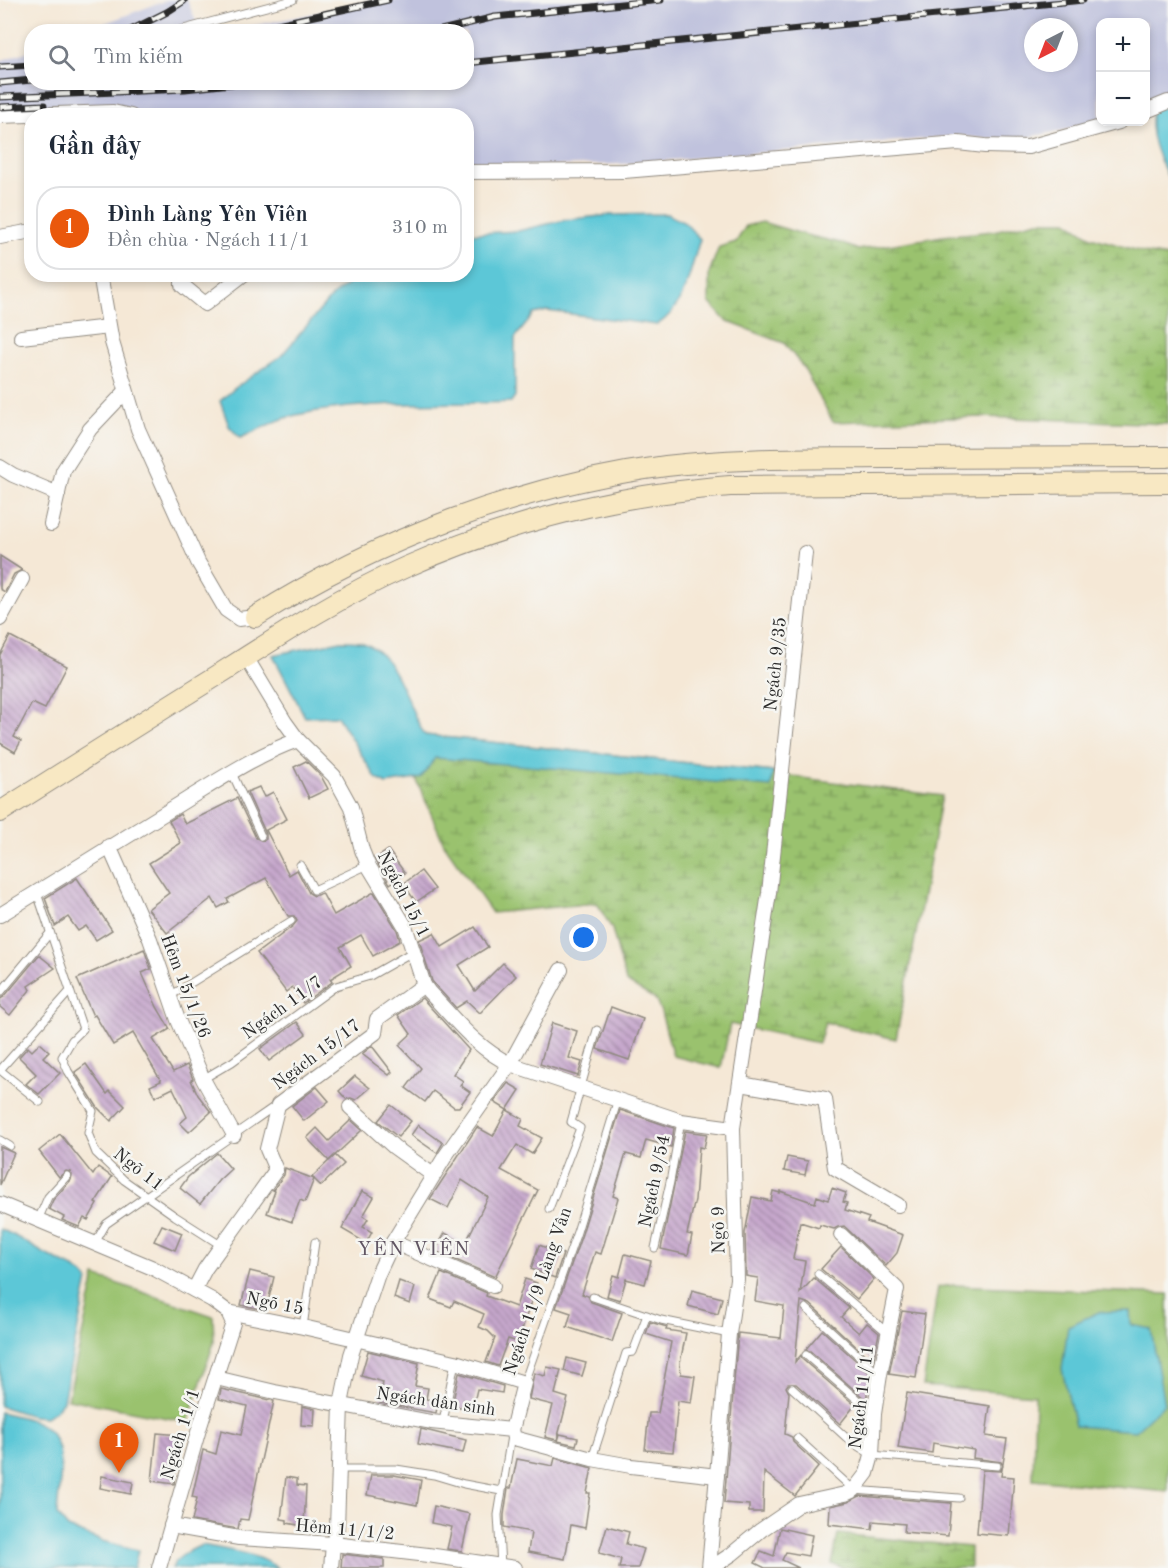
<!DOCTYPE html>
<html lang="vi">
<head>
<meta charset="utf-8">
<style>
	:root { --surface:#fff; --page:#f2f2f3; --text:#1f2937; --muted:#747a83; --line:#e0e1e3; --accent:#ea580c }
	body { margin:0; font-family:"Old Standard TT",serif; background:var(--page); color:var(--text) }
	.controls { position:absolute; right:18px; top:18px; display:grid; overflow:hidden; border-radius:12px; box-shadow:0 3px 9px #0003 }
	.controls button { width:54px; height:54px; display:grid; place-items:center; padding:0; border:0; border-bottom:2px solid var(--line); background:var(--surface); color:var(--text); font:30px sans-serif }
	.compass { position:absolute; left:1024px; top:18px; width:54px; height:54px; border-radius:50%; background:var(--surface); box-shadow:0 3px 9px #0003; rotate:222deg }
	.you { position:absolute; left:584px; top:938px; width:21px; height:21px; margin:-15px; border:4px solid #fff; border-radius:50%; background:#1a73e8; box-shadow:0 0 0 9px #1a73e833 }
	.badge { display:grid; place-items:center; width:39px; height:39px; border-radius:50%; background:var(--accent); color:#fff; font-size:20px; font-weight:700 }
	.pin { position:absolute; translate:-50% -50px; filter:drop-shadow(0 2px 3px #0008) }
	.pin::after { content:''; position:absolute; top:32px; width:21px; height:18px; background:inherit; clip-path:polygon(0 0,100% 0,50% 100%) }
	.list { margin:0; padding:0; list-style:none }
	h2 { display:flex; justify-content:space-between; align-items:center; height:78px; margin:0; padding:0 24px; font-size:26px }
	h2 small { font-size:20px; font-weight:400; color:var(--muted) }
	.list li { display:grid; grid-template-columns:39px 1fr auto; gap:18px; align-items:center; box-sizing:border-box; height:84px; margin:0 12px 12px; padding:0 12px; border:2px solid var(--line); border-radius:24px }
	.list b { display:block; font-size:22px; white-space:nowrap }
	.list p { margin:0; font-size:20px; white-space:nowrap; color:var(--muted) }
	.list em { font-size:20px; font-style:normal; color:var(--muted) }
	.icon { flex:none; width:33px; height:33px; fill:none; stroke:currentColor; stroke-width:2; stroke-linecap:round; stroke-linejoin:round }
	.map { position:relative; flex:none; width:1168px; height:1568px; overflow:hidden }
	.search { position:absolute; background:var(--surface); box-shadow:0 3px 9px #0003; left:24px; top:24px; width:450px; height:66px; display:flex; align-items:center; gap:15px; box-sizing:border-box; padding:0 21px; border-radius:24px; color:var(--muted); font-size:22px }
	.panel { position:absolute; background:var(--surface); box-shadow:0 3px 9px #0003; left:24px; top:108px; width:450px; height:174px; border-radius:24px }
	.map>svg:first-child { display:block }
</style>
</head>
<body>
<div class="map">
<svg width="1168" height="1568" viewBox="0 0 1168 1568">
	<defs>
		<pattern id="wetland-marsh" width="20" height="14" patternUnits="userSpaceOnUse" patternTransform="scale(1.5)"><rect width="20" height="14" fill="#9ac26e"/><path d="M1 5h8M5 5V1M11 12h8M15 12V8" fill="none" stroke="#7e9e5b"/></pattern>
		<pattern id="building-back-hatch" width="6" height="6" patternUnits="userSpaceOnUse" patternTransform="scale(1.5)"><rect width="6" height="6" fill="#c6a7cc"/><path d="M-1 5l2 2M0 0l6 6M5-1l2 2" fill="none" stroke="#a188a6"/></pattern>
	</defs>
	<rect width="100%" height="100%" fill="#f6f6f2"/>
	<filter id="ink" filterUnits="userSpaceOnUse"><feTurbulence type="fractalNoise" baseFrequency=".0167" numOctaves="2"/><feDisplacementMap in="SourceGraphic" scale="12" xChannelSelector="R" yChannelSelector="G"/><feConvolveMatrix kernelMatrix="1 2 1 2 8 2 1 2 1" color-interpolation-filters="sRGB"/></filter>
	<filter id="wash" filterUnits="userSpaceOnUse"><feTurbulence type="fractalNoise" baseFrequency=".008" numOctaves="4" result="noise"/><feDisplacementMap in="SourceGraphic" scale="24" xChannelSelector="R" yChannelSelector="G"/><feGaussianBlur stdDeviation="1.35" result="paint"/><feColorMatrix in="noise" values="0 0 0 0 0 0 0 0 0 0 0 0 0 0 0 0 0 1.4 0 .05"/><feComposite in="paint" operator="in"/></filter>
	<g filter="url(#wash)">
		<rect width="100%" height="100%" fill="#f5e8d6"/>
		<!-- railway -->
		<g fill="#c0c2dd" fill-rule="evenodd">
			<path d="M167,0H187L200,31L81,32Z"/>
			<path d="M377,0H1168V91L1146,101V22H1100V121L1090,125L1008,141L959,136L624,164L467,168L466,116H134L0,112V61L31,50L32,82H466V32L228,31ZM1033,27H1069V63H1033Z"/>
		</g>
		<!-- wetland -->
		<g fill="url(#wetland-marsh)" stroke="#62764c" stroke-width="1.5">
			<path d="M1038,221H1067L1091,237L1149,254L1168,257V424L983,417L833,422L803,367L784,343L726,321L709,302V273L719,247L736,242L746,226L762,222L806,235L841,243L858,250L943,236L993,231Z"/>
			<path d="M396,732L773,772L802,778L942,796L896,1039L825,1022L819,1043L730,1024L721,1068L673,1056L661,1012L655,999L626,982L612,929L597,903L492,913L444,844Z"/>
			<path d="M838,1534L970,1547V1568H844L832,1564Z"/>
		</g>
		<!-- garden -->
		<g fill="#9ac26e" stroke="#62764c" stroke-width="1.5">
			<path d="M95,1276L213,1316L214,1342L188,1422L68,1399Z"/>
			<path d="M954,1285L1168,1294V1492L1033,1479L1035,1395L923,1386L938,1287Z"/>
		</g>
		<!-- water -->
		<g fill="#5cc7d7" stroke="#447981" stroke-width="1.5">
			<path d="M1168,92V177C1159,159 1147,133 1152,112C1154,106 1159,100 1162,95Z"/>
			<path d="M667,214L685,223L700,239C690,270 686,307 657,325L547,311L534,314L515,338V396L511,402C439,405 367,400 296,415C276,419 259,430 240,438L229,426L220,401L235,388L281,356L332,296L360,275L466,274L467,234L518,231L565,220L609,215Z"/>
			<path d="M341,641C347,641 353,641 359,642C396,649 407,708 425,735L773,772L771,787L435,758L421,778L386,784L376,778L337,716L305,717L273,655Z"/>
			<path d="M0,1229C18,1236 34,1248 51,1257C65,1265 78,1267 88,1280L63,1401L56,1410L46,1417L32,1416L0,1406Z"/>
			<path d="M1130,1311L1131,1325L1151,1329L1164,1404L1135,1431L1075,1426L1062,1369L1068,1326L1099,1312Z"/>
			<path d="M0,1412C12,1415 25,1417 36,1422C73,1439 58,1485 57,1515L68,1528L102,1541L138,1550L134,1568H0Z"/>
			<path d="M202,1545C227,1550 256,1553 278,1568H172C177,1556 191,1550 202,1545Z"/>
		</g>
		<g id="blocks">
			<!-- building -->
			<g fill="url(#building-back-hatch)">
				<path d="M0,556L22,570L14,574L5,592L0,589Z"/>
				<path d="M10,636L67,666L45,709L32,703L14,737L21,741L15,752L0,743V655Z"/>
				<path d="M306,761L321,776L328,789L309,798L294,767Z"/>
				<path d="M259,787L264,797L273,792L287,819L266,830L289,875L297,870L309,893L314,896L322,893L334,915L374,892L397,930L400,941L373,956L361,935L340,947L351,966L330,979L332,982L303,1003L292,987L286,992L257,953L293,926L297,921L294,916H288L266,878L227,899L229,902L218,908L212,898L167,933L148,909L169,893L149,863L181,843L169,821L180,814L185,824L237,798L256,838L263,841L266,839V834L247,792Z"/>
				<path d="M388,850L405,873L390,884L375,859Z"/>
				<path d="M421,871L435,889L416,902L403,884Z"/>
				<path d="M77,878L112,930L96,940L86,926L78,931L68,917L55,926L45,898Z"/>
				<path d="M475,927L488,947L459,965L475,991L503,963L516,976L480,1013L467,1001L456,1008L436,986L432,981L419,940L434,933L442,947Z"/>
				<path d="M144,949L151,969L142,973L157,1007L170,1029L153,1039L173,1072L187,1065L193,1079L191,1080L198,1095L211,1112L189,1132L180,1123L187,1117L173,1088L155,1097L150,1086L161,1081L133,1033L113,1045L95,1015L93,1016L77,979Z"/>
				<path d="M39,955L55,968L28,986L30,990L10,1015L0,1007V999L4,997Z"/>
				<path d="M422,998L469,1050L453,1074L463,1081L460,1085L470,1092L459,1107H454L433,1091L425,1102L406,1088L421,1068L399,1045L411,1034L398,1015Z"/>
				<path d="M611,1007L643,1019L629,1060L597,1049Z"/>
				<path d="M297,1022L306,1034L269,1061L260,1049Z"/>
				<path d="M552,1023L577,1031L569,1058L582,1062L578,1076L540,1064Z"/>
				<path d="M40,1043L49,1051L43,1057L60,1073L39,1094L26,1084L36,1074L19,1057L28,1047L32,1051Z"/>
				<path d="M372,1046L392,1072L389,1075L362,1054Z"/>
				<path d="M86,1064L107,1094L110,1091L125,1106L111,1121L98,1108L75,1072Z"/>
				<path d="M355,1076L370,1088L356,1100L351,1098L346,1099L339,1091Z"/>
				<path d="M508,1083L520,1090L507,1110L494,1102Z"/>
				<path d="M317,1087L329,1101L304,1121L292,1106Z"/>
				<path d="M391,1105L411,1121L398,1137L378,1121Z"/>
				<path d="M507,1110L523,1119L520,1126L542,1138L532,1154L517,1145L501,1170L538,1190L495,1277L435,1251L445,1233L465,1244L488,1197L462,1180L448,1208L430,1199L477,1127L493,1136Z"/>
				<path d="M620,1110L674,1128L671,1147L646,1140L641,1158L626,1154L613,1196L618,1198L601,1254L595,1252L582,1294L588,1296L591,1302L622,1313L612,1342L567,1327L571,1313L556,1308L582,1234Z"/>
				<path d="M351,1120L362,1130L329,1161L307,1138L317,1128L329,1141Z"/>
				<path d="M418,1125L443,1143L437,1153L411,1135Z"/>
				<path d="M685,1131L707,1134L704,1148L699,1147L695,1200L687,1234L692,1235L688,1255L661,1249Z"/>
				<path d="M60,1134L93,1175L98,1167L112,1177L95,1203L97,1204L88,1220L84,1218L79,1227L62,1220L64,1217L49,1209L53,1200L71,1180L72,1175L70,1172L66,1171L59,1177L39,1151Z"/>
				<path d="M0,1147L14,1153L0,1185Z"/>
				<path d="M217,1153L231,1169L219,1180L200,1204L180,1188L188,1177Z"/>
				<path d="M335,1155L344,1164L321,1186L312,1177Z"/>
				<path d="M787,1157L808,1161L805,1175L784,1171Z"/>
				<path d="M285,1168L314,1179L305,1202L300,1200L292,1222L267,1213L275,1191L273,1190L284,1175Z"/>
				<path d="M832,1188L846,1193L843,1202L847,1203L845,1210L869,1218L867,1222L903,1235L897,1253L886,1266L844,1226L838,1227L834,1229L820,1225L819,1228L800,1222L793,1259L805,1261L800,1293L814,1278L849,1308L841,1317L859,1333L867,1323L879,1333L873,1362L810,1304L801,1301L795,1362L801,1355L802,1359L855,1405L840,1424L796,1384H788L786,1387L789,1393L785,1434L792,1437L793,1442L819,1466L795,1496L764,1472L763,1512H749V1505L724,1503L738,1333L781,1338L784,1306L755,1301L758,1278L746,1276L745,1233L752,1197L771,1201L773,1191L780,1193V1191L815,1203L817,1196L828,1200Z"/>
				<path d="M362,1191L374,1197L363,1216L368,1219L363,1227L372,1232L366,1243L342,1229Z"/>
				<path d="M162,1225L182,1233L175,1250L154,1241Z"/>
				<path d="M539,1245L563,1254L555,1278L531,1269Z"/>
				<path d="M841,1247L874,1279L857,1299L821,1269Z"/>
				<path d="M625,1254L651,1261L645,1284L626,1279L620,1300L607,1296L613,1275L619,1277Z"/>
				<path d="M250,1271L274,1277L266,1310L241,1305Z"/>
				<path d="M441,1273L487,1293L486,1296L516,1307L525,1279L537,1283L518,1342L508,1339L498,1366L486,1362L495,1338L488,1331L479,1327L484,1314L454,1301L451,1307L430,1299Z"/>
				<path d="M399,1281L415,1287L410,1304L394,1298Z"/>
				<path d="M692,1290L722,1298L718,1314L688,1306Z"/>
				<path d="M902,1311L925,1314L916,1378L889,1374Z"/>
				<path d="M650,1322L667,1327L666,1330L686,1333L680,1363L681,1374L695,1376L691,1403L678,1401L673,1452L645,1450L649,1413H658L671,1342L646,1334Z"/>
				<path d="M822,1330L871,1374L866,1400L810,1351L805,1350Z"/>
				<path d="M368,1351L419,1363L415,1386L428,1388L426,1399L438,1401L436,1413L380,1403L383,1382L361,1376Z"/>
				<path d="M567,1358L586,1363L582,1376L564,1371Z"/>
				<path d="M547,1367L561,1370L555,1394L568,1398L557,1440L545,1437L553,1405L529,1399L534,1373L545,1376Z"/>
				<path d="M459,1373L503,1386L502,1393L477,1389L472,1411L452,1406Z"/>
				<path d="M221,1389L274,1401L248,1520L240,1519L238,1529L192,1521L197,1498L192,1497L203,1450L216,1454L221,1430L241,1435L247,1406L219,1399Z"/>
				<path d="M907,1393L990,1406L986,1436L1007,1439L1001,1476L1014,1477L1009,1536L977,1533L982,1470L1000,1471L1003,1466L1001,1462L973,1458L974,1450L933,1443L932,1453L898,1448Z"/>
				<path d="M302,1406L315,1409L314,1426L301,1425Z"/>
				<path d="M421,1429L466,1440L463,1453L418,1444Z"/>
				<path d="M157,1433L179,1435L174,1484L152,1481Z"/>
				<path d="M560,1434L578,1438L576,1445L558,1441Z"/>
				<path d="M555,1458L592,1468L587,1493H590L585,1528L571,1525L565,1559L528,1552L531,1532L504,1527V1515L508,1488H511L517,1459L553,1466Z"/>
				<path d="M371,1475H394L421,1480L417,1505L367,1495Z"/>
				<path d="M102,1476L133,1482L131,1494L100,1488Z"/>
				<path d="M286,1477L297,1479V1485L306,1486L304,1526L287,1523V1520L281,1519Z"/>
				<path d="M860,1496L951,1503L948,1536L904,1532L905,1524L873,1521L872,1529L829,1524L830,1506L848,1502Z"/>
				<path d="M434,1506L470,1514L462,1551L447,1549L452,1527L431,1523Z"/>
				<path d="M607,1526L629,1532L626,1544L644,1549L638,1568H619L621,1559L599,1553Z"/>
				<path d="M780,1528L812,1535L808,1556L786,1552L782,1560L799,1568H765L755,1563L761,1551L774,1556Z"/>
				<path d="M342,1554L384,1559V1568H341Z"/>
			</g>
		</g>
	</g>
	<g filter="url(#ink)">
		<use href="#blocks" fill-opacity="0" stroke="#908a80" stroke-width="1.5"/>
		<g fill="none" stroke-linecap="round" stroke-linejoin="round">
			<defs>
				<g id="lane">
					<path d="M180,30L293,0"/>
					<path d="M232,773L261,836"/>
					<path d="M300,865L314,890L368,865"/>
					<path d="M37,893L83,1029L72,1040L62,1057L68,1071L93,1111L88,1133L96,1153L124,1180L175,1216L222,1246"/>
					<path d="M0,993L50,933"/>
					<path d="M170,996L291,921"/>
					<path d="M203,1079L232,1062L336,986L370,976L414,951"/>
					<path d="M40,1102L0,1070L70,991"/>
					<path d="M0,1140L10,1146"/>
					<path d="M549,1209L580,1128L571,1122L597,1030"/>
					<path d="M38,1220L48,1197L67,1176"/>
					<path d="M95,1243L106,1224L275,1106"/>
					<path d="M655,1248L670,1182L681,1121"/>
					<path d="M818,1274L888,1333"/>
					<path d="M593,1297L661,1320L729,1334"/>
					<path d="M806,1308L880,1375"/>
					<path d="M303,1327L315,1242"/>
					<path d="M806,1355L874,1414"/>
					<path d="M524,1383L577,1232L618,1099"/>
					<path d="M792,1388L851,1442L872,1455L997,1466"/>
					<path d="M443,1422L455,1362"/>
					<path d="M797,1438L854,1490L959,1498"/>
					<path d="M592,1459L626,1353L633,1352L647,1315"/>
					<path d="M339,1469H396L434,1475L464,1484L501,1491"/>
					<path d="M501,1566L498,1515L511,1436"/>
				</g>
				<g id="street">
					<path d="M1146,111L1168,102"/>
					<path d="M0,116L113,112L131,116"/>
					<path d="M466,172L624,171L958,143L985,146L1028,147L1119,122"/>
					<path d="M0,237L32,231"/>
					<path d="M100,274L112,342L138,429L198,562L226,610L239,619L255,617"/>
					<path d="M182,274V285L205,304L244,274"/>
					<path d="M21,337L109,327"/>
					<path d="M0,467L13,475L58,494"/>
					<path d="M51,524L63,471L90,429L126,391"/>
					<path d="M0,619L22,579"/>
					<path d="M246,657L285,722L298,740L334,776L351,807L362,850L368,865L405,926L424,985L429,992C454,1018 477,1049 510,1064L681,1121L733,1128"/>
					<path d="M109,846L150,939L178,1020L203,1079L234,1135"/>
					<path d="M0,915C62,877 124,838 186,800C222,778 258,754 298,740"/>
					<path d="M741,1084L825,1099L835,1168L898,1205"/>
					<path d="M350,1107L394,1147L433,1175"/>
					<path d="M0,1204L153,1268L212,1300L228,1312L303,1327L455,1362L524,1383L512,1430"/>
					<path d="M393,1242L493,1286"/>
					<path d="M194,1290L205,1269L276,1170L267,1149L278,1105L375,1033L377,1019L424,985"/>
					<path d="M216,1378L275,1392L431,1422L512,1430L514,1438L592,1459L631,1466L717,1476"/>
					<path d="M171,1526L239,1538L333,1544L428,1555L515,1568"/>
					<path d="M159,1568L199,1429L233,1323L228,1312"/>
					<path d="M331,1568L333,1544L337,1528L341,1404L351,1355L378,1274L393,1242L446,1155L510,1064L561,970"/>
					<path d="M709,1568L729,1334L737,1279L733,1128L769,893L805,553"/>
					<path d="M711,1568L732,1554L761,1530L799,1504L845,1494L854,1490L867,1473L872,1455L874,1414L880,1375L897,1289L841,1235"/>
				</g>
				<g id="secondary">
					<path d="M255,617C379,539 520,485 666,466C738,457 811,459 883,458C978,458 1073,457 1168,457"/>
					<path d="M0,812C73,766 145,720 218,675C279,636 340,596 406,567C508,522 619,494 730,486L1168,483"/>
				</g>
			</defs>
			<!-- lane casing -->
			<use href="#lane" stroke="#908a80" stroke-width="9"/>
			<!-- street casing -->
			<use href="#street" stroke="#908a80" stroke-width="16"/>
			<!-- secondary casing -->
			<use href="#secondary" stroke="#908a80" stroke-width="22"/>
			<!-- lane -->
			<use href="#lane" stroke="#fff" stroke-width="7"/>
			<!-- street -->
			<use href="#street" stroke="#fff" stroke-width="14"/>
			<!-- secondary -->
			<use href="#secondary" stroke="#f8e8c3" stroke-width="20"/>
			<defs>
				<g id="rail">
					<path d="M127,32L167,12L184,1"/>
					<path d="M241,32L388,0"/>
					<path d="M433,32L495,17L661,0"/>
					<path d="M466,63L1083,0"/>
					<path d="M0,67L32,65"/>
					<path d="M0,83L32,80"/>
					<path d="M0,97L185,89L249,82"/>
					<path d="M0,107L44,105"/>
				</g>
			</defs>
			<!-- rail casing -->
			<use href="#rail" stroke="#2b2b2b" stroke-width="7"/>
			<!-- rail -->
			<use href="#rail" stroke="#f6f6f2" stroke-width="4.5" stroke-dasharray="14" stroke-linecap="butt"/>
		</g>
	</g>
	<g text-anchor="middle" stroke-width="5" stroke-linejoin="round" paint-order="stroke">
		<!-- street labels -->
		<g font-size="18" fill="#2b2b2b" stroke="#f6f6f2">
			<text transform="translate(775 664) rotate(-84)" y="6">Ngách 9/35</text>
			<text transform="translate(404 894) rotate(63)" y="6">Ngách 15/1</text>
			<text transform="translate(186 986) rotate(69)" y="6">Hẻm 15/1/26</text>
			<text transform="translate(282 1007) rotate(-36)" y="6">Ngách 11/7</text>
			<text transform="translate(316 1054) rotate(-37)" y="6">Ngách 15/17</text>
			<text transform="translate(139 1169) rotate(38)" y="6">Ngõ 11</text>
			<text transform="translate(654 1181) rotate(-78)" y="6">Ngách 9/54</text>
			<text transform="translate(718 1230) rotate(-91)" y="6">Ngõ 9</text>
			<text transform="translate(537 1291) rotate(-71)" y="6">Ngách 11/9 Làng Vân</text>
			<text transform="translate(275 1303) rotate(11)" y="6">Ngõ 15</text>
			<text transform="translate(861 1397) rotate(-83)" y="6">Ngách 11/11</text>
			<text transform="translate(436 1401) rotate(8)" y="6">Ngách dân sinh</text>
			<text transform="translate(180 1434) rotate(-73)" y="6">Ngách 11/1</text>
			<text transform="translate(345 1529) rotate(5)" y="6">Hẻm 11/1/2</text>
		</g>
		<!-- neighbourhood labels -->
		<g font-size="20" letter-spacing="1.5" fill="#615663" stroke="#f6f6f2">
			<text x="414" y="1255">YÊN VIÊN</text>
		</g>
	</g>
</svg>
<div class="controls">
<button>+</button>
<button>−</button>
</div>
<svg class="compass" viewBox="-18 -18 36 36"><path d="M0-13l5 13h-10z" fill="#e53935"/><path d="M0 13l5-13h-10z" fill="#747a83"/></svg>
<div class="you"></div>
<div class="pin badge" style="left:119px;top:1473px">1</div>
<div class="search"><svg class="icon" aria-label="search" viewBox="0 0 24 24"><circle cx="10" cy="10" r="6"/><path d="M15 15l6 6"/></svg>Tìm kiếm</div>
<section class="panel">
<h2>Gần đây<small></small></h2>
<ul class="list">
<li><span class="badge">1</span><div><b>Đình Làng Yên Viên</b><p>Đền chùa · Ngách 11/1</p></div><em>310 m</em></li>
</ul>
</section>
</div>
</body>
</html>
